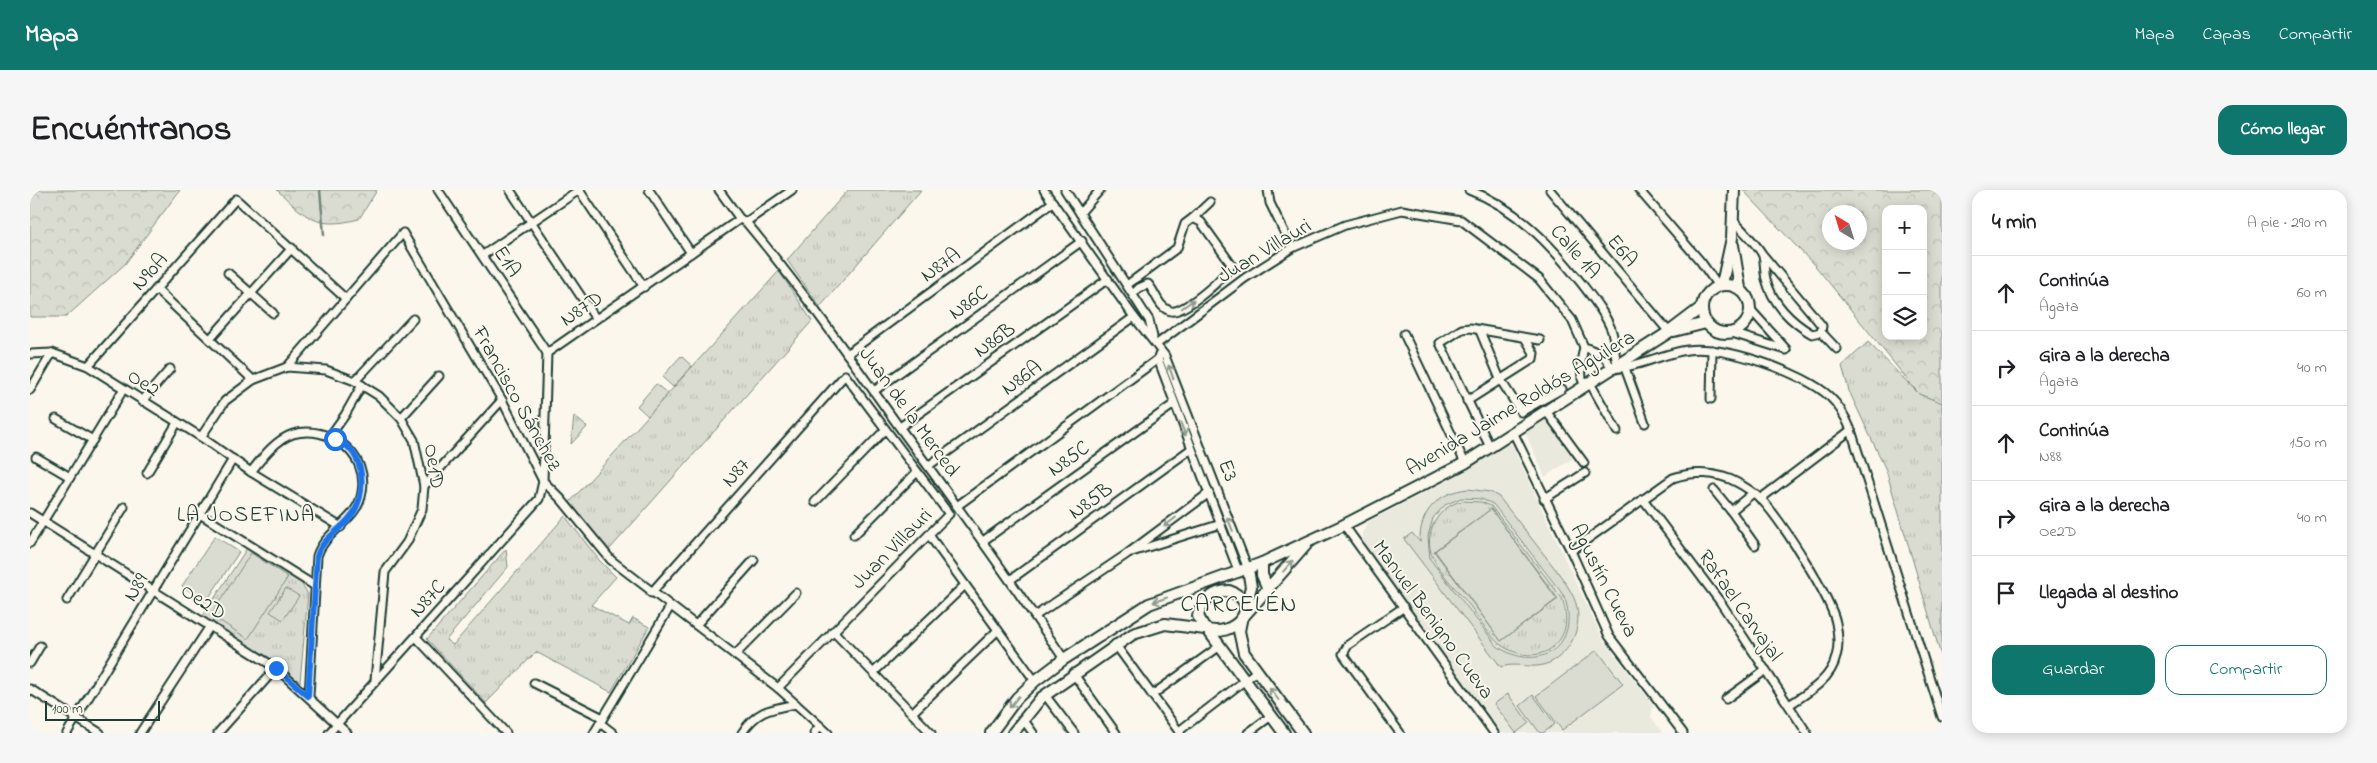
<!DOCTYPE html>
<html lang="es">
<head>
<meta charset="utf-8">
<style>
	:root { --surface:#fff; --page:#f6f6f6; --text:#202124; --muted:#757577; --line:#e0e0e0; --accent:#0f766e }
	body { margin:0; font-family:"Indie Flower",sans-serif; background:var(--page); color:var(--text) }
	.controls { position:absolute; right:15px; top:15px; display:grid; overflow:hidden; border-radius:10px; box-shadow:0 2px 12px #0003 }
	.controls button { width:45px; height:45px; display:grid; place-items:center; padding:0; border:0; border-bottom:1px solid var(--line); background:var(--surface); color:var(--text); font:25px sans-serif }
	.compass { position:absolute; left:1792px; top:15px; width:45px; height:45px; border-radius:50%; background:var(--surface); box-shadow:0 2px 12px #0003; rotate:322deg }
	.scale { position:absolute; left:15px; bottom:12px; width:115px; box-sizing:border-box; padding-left:5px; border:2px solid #1f3d34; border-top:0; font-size:14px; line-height:18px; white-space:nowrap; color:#1f3d34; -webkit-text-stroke:4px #fbf7ec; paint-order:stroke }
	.stop { position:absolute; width:15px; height:15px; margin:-11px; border:4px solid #1a73e8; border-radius:50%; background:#fff }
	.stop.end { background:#1a73e8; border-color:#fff; box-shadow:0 1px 5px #0008 }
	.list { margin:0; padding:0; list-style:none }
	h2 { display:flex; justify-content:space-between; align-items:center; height:65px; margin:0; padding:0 20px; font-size:21px }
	h2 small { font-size:16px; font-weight:400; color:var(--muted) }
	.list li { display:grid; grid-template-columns:32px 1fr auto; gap:15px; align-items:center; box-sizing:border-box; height:75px; padding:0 20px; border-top:1px solid var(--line) }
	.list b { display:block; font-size:19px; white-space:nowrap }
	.list p { margin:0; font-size:16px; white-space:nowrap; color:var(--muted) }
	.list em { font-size:16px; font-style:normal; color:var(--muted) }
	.actions { display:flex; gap:10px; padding:15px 20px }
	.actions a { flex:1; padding:11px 0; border:1px solid var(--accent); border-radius:15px; text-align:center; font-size:18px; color:var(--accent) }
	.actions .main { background:var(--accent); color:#fff }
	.icon { flex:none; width:28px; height:28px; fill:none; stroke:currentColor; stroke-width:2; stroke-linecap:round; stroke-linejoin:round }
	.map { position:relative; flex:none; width:1912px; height:543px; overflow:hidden; border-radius:15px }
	header { display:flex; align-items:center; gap:30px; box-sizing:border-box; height:70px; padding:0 25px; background:var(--accent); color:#fff }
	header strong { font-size:24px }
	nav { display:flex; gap:28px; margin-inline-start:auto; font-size:18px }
	.intro { display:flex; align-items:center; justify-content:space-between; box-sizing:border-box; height:120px; padding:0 30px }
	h1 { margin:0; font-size:35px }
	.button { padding:12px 22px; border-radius:15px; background:var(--accent); color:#fff; font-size:18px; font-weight:700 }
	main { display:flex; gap:30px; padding:0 30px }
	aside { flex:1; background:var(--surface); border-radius:15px; box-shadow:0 2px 12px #0003 }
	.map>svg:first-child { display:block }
</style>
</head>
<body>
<header>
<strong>Mapa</strong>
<nav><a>Mapa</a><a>Capas</a><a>Compartir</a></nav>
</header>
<div class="intro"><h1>Encuéntranos</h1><a class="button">Cómo llegar</a></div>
<main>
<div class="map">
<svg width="1912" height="543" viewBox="0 0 1912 543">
	<defs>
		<pattern id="grass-tufts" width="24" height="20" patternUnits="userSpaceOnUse" patternTransform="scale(1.25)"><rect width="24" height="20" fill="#dbdcd1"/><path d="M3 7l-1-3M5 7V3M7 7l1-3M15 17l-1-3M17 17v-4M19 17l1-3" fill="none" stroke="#bcbeb4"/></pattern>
		<pattern id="forest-crowns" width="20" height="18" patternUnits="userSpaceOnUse" patternTransform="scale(1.25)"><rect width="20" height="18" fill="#dbdcd1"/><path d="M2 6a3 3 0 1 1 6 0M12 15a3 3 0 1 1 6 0" fill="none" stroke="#bcbeb4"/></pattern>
	</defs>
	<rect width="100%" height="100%" fill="#fbf7ec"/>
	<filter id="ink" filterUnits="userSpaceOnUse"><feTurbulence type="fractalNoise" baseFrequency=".02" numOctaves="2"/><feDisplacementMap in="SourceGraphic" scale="10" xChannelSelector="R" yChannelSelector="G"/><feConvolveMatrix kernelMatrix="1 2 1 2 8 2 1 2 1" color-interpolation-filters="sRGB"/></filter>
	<g filter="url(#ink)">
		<!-- built -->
		<g fill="#eae9de">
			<path d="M1520,226L1548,265L1515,287L1495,242Z"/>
			<path d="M1477,254L1482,255L1572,448L1623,515L1621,527L1633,543H1471L1333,352L1332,343L1338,332L1431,284Z"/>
		</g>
		<!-- grass -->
		<g fill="url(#grass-tufts)" stroke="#7d8c82" fill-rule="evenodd">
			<path d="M818,0H891L790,117L757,70Z"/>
			<path d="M749,81L782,131L579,360L540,312Z"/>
			<path d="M1838,152L1889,204L1912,212V469L1856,280L1819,201L1812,176Z"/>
			<path d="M544,226L557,237L541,254Z"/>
			<path d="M1432,311L1451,312L1461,316L1532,408C1537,423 1539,441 1526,454C1512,469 1491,467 1474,457C1460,449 1450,429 1440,416C1430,403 1409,382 1403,368C1392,344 1408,316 1432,311ZM1461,319L1528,409L1471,451L1404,361Z"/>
			<path d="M535,326L569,370L586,387L561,415L599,435L603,428L619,437L581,502L506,462L456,513L397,449L476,359L478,377L416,450L423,455Z"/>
			<path d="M217,358L270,391L278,404L270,492L244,472L173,426Z"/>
		</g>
		<!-- forest -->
		<g fill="url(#forest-crowns)" stroke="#7d8c82" fill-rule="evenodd">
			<path d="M0,0H150L95,74L36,127H0Z"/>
			<path d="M247,0H347L329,29C286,40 277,28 247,0Z"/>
			<path d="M1713,0H1912V213L1889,204L1787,78ZM1856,19H1893V146H1856ZM1830,22V52H1800V22Z"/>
		</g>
		<!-- pitch -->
		<g fill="#dbdcd1" stroke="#7d8c82" fill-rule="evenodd">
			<path d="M651,166L662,176L643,197L632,187Z"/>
			<path d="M626,194L638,204L618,226L607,216Z"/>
			<path d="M1438,299L1460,302L1469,307C1485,327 1500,347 1516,367C1526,380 1537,393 1544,408C1554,431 1544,459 1523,471C1503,482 1490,471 1471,477L1374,349L1382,343L1390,352C1389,322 1408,302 1438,299ZM1431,308L1451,309L1463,314L1534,406C1552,455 1509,485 1467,456L1400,369L1398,346L1403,328L1415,315Z"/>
			<path d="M1461,319L1527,409L1471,451L1405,361Z"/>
			<path d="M185,346L209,362L176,412L152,396Z"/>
			<path d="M221,363L258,387L218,449L181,425Z"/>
			<path d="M256,398L269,406L253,430L240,422Z"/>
			<path d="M1567,460L1593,494L1532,540L1506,506Z"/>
			<path d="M1478,504L1499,533L1486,543L1464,514Z"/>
			<path d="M1503,505L1525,534L1513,543H1510L1490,516Z"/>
		</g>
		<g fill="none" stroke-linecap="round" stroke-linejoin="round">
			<!-- stream -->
			<path stroke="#74847b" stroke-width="2.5" d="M290,0L294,45"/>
			<defs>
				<g id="street">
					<path d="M408,0L517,163"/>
					<path d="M480,0L566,129"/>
					<path d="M549,0L614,97"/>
					<path d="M619,0L661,63"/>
					<path d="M689,0L710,29L716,32C771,98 820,168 870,238C926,314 981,391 1034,469"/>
					<path d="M1014,0L1104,127L1135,166L1218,379"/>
					<path d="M1035,0L1119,130L1123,147"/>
					<path d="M1238,0L1240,13L1262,58"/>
					<path d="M1439,0C1487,18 1521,55 1552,94C1562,107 1575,123 1581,139C1586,151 1583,163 1588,176"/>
					<path d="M1520,0L1639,142"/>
					<path d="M1609,0L1671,72L1688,96"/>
					<path d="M1050,23L1070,0"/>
					<path d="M1163,28L1180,12"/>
					<path d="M1703,30C1710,38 1730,57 1733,66C1735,73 1734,82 1736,89C1742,113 1761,132 1782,144L1791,142"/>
					<path d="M716,32L762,0"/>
					<path d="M453,65L549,0"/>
					<path d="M1733,65L1784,126L1792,136L1791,142L1807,159"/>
					<path d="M198,83L243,123"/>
					<path d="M1097,95L1147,58L1155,34L1163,28L1171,32L1201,74C1199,85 1153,124 1141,121C1128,118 1126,102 1118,94L1109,98L1103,104"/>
					<path d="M126,99L223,190"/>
					<path d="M1721,120L1756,159"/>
					<path d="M1450,141L1470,189L1491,222L1532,199"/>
					<path d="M1702,143L1756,160"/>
					<path d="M1374,144L1435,273"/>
					<path d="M180,149L262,58"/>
					<path d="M1127,154L1215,88L1262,58L1315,35L1372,20L1431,30L1509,89L1542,130L1554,157L1551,172L1552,189L1555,196"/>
					<path d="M1554,157L1572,164L1583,179C1609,177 1631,164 1657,160C1692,154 1775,183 1800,207C1810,216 1816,228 1821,240L1912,527"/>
					<path d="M517,163L710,29"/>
					<path d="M0,164L22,163L58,176L171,247L221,282L311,337"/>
					<path d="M817,164L1023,12"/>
					<path d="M1129,165L1128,169L1209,383"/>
					<path d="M58,176L206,9L316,109"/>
					<path d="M257,177L373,43L472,210L513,291L531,309L581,370L748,498L798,543"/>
					<path d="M1595,178L1615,233"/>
					<path d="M325,191L383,129"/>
					<path d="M1560,193L1587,241"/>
					<path d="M0,200L22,163"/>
					<path d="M844,201L1052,51"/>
					<path d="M1681,209L1682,160"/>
					<path d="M112,211L140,179"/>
					<path d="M1437,211L1503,169L1504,163L1495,148"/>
					<path d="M1516,221L1554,273"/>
					<path d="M371,228L409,186"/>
					<path d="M26,229L63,250"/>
					<path d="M870,237L1078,89"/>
					<path d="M1483,242L1541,361L1579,446L1653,543"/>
					<path d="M300,246L315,225L332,195"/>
					<path d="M171,247L195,211L223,190L257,177L296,180L325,191L349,206L371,228L384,250L394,296L392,319L377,352L355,382L345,490"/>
					<path d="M1460,257L1410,153L1432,139L1440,138L1510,150"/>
					<path d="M6,267L40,287"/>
					<path d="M898,276L1104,127"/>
					<path d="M221,282C232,268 245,250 263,244C298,234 339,263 332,302C328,331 295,340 287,366L279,506"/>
					<path d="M117,283L147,233"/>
					<path d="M394,296L472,210"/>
					<path d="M1684,300L1701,321"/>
					<path d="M1723,303L1701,321L1725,355"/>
					<path d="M1514,309L1555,283"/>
					<path d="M1613,309L1691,413L1777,543"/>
					<path d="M1730,309L1821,240"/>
					<path d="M785,312L855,240"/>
					<path d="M927,316L1128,169"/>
					<path d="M0,323L246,478L317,543"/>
					<path d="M170,324L285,396"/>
					<path d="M1314,335L1464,543"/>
					<path d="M824,345L887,282"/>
					<path d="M899,345L1005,491"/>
					<path d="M953,351L1144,214"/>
					<path d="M0,353L93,200"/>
					<path d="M1541,361L1643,288C1663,281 1687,282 1706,292C1714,296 1724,303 1731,309C1750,329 1801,407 1806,433C1808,443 1809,457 1806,467C1801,490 1777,503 1759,515"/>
					<path d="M1102,362L1191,334"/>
					<path d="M980,390L1161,259"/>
					<path d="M621,403L815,185L919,324L748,498"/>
					<path d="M37,410L94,317"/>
					<path d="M1005,426L1097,364L1179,303"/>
					<path d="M666,435L724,370"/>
					<path d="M803,441L901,543"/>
					<path d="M386,447L476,543"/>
					<path d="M1085,454L1150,543"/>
					<path d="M706,464L766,403"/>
					<path d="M0,473L10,456"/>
					<path d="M844,482L935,395"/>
					<path d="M1043,483L1086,543"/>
					<path d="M504,493L573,528"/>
					<path d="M0,499L70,543"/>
					<path d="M1015,505L1044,543"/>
					<path d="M1122,505L1190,456"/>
					<path d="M1696,509L1736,480"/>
					<path d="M882,523L968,440"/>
					<path d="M993,529L1003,543"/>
					<path d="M570,533L583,543"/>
					<path d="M1149,541L1227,481"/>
					<path d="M37,543L203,269"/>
					<path d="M110,543L180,436"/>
					<path d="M188,543L246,478"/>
					<path d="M299,543L509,309L513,291L517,163"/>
					<path d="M564,543L640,417"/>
					<path d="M712,543C727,520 741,519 766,514"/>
					<path d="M784,543L790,536"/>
					<path d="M1218,543L1241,526"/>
					<path d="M1370,543L1313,464L1318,455L1374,417"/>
				</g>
				<g id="secondary">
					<path d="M1703,55L1710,98"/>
					<path d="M1692,94L1702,48L1704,0"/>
					<circle cx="1696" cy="119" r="24"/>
					<path d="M1644,141L1676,133"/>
					<path d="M1232,373V385L1238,399"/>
					<path d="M1199,401C1235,413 1204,450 1175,439L1168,426C1171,411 1184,401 1199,401Z"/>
					<path d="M1215,418L1221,397L1218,379"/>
					<path d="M1214,426L1276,355"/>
					<path d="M1211,431L1209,441L1214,463L1273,543"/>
					<path d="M1178,440L1254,543"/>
					<path d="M961,543L987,508L1005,491L1034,469L1119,414L1232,373L1314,335L1435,273L1639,142L1672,117"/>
					<path d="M983,543L1011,508L1103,444L1135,434L1175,439"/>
				</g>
			</defs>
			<!-- street casing -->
			<use href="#street" stroke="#1f3d34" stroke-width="11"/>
			<!-- secondary casing -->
			<use href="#secondary" stroke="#1f3d34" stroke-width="14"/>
			<!-- street -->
			<use href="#street" stroke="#fbf7ec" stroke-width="7"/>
			<!-- secondary -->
			<use href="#secondary" stroke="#fbf7ec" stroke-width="10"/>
		</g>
		<!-- one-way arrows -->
		<defs><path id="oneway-shaft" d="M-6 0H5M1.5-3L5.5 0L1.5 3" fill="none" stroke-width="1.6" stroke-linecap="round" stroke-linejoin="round" transform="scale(1.25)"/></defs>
		<g stroke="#8d9a90">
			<use href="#oneway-shaft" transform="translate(1158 114) rotate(-35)"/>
			<use href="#oneway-shaft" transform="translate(1141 182) rotate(-110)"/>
			<use href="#oneway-shaft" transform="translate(1153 239) rotate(68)"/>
			<use href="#oneway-shaft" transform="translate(1140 332) rotate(143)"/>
			<use href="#oneway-shaft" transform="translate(1200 334) rotate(-112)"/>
			<use href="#oneway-shaft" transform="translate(1258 376) rotate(-49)"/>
			<use href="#oneway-shaft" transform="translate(1130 410) rotate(161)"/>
			<use href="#oneway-shaft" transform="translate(1244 504) rotate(-127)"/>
			<use href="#oneway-shaft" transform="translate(984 512) rotate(129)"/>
		</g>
	</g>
	<g fill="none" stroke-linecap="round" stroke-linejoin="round" filter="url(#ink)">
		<!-- route -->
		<path stroke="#1a73e8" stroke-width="6" d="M246,478L278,506L287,366C293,346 314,339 324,322C335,303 335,273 318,257C314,254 309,251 305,249"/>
	</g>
	<g text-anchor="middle" stroke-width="4" stroke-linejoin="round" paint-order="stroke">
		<!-- street labels -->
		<g font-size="21" fill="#1f3d34" stroke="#fbf7ec">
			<text transform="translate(1234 60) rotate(-31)" y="7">Juan Villauri</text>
			<text transform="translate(1593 60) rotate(50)" y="7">E6A</text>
			<text transform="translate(1546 61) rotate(49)" y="7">Calle 1A</text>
			<text transform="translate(478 71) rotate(57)" y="7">E1A</text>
			<text transform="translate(910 74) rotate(-36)" y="7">N87A</text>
			<text transform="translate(119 81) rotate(-48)" y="7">N90A</text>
			<text transform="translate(938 112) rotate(-36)" y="7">N86C</text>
			<text transform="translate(551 118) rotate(-34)" y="7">N87D</text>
			<text transform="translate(964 149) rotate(-36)" y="7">N86B</text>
			<text transform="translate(991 187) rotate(-36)" y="7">N86A</text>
			<text transform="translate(114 192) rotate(32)" y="7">Oe2</text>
			<text transform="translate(488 208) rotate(61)" y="7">Francisco Sánchez</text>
			<text transform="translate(1490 212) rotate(-31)" y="7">Avenida Jaime Roldós Aguilera</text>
			<text transform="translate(880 221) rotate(54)" y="7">Juan de la Merced</text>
			<text transform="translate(1038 268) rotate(-36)" y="7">N85C</text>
			<text transform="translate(405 276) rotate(81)" y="7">Oe1D</text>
			<text transform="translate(1199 280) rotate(68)" y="7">E3</text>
			<text transform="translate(705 282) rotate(-48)" y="7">N87</text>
			<text transform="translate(1060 310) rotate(-36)" y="7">N85B</text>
			<text transform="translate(861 358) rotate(-45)" y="7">Juan Villauri</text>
			<text transform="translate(1575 390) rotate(63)" y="7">Agustín Cueva</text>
			<text transform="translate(105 397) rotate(-59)" y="7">N89</text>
			<text transform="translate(397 408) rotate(-48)" y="7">N87C</text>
			<text transform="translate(174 411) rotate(33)" y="7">Oe2D</text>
			<text transform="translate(1711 415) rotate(55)" y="7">Rafael Carvajal</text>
			<text transform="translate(1404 429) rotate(54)" y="7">Manuel Benigno Cueva</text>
		</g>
		<!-- neighbourhood labels -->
		<g font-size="22" letter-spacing="1" fill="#1f3d34" stroke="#fbf7ec">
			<text x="216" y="331">LA JOSEFINA</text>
		</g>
		<!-- quarter labels -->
		<g font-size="24" letter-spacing="1" fill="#1f3d34" stroke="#fbf7ec">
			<text x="1209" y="421">CARCELÉN</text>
		</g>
	</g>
</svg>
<div class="controls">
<button>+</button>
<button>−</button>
<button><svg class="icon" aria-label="layers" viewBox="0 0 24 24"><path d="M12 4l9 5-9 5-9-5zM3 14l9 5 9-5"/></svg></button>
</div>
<svg class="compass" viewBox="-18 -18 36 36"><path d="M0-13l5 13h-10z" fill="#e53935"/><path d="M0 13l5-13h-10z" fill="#757577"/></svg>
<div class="scale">100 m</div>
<div class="stop" style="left:305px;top:249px"></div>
<div class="stop end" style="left:246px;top:478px"></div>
</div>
<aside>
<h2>4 min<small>A pie · 290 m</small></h2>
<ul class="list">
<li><svg class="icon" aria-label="ahead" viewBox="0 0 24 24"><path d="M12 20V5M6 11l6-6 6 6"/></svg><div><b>Continúa</b><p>Ágata</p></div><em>60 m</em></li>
<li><svg class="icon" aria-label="right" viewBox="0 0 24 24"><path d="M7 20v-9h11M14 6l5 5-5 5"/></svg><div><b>Gira a la derecha</b><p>Ágata</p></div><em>40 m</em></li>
<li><svg class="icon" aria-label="ahead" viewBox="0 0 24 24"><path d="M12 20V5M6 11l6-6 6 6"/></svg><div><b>Continúa</b><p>N88</p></div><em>150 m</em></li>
<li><svg class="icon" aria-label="right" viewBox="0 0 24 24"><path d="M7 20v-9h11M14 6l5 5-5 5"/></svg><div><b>Gira a la derecha</b><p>Oe2D</p></div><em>40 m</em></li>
<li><svg class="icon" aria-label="arrive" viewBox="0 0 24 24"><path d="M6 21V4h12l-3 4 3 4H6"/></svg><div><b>Llegada al destino</b></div></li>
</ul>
<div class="actions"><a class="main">Guardar</a><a>Compartir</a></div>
</aside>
</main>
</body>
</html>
